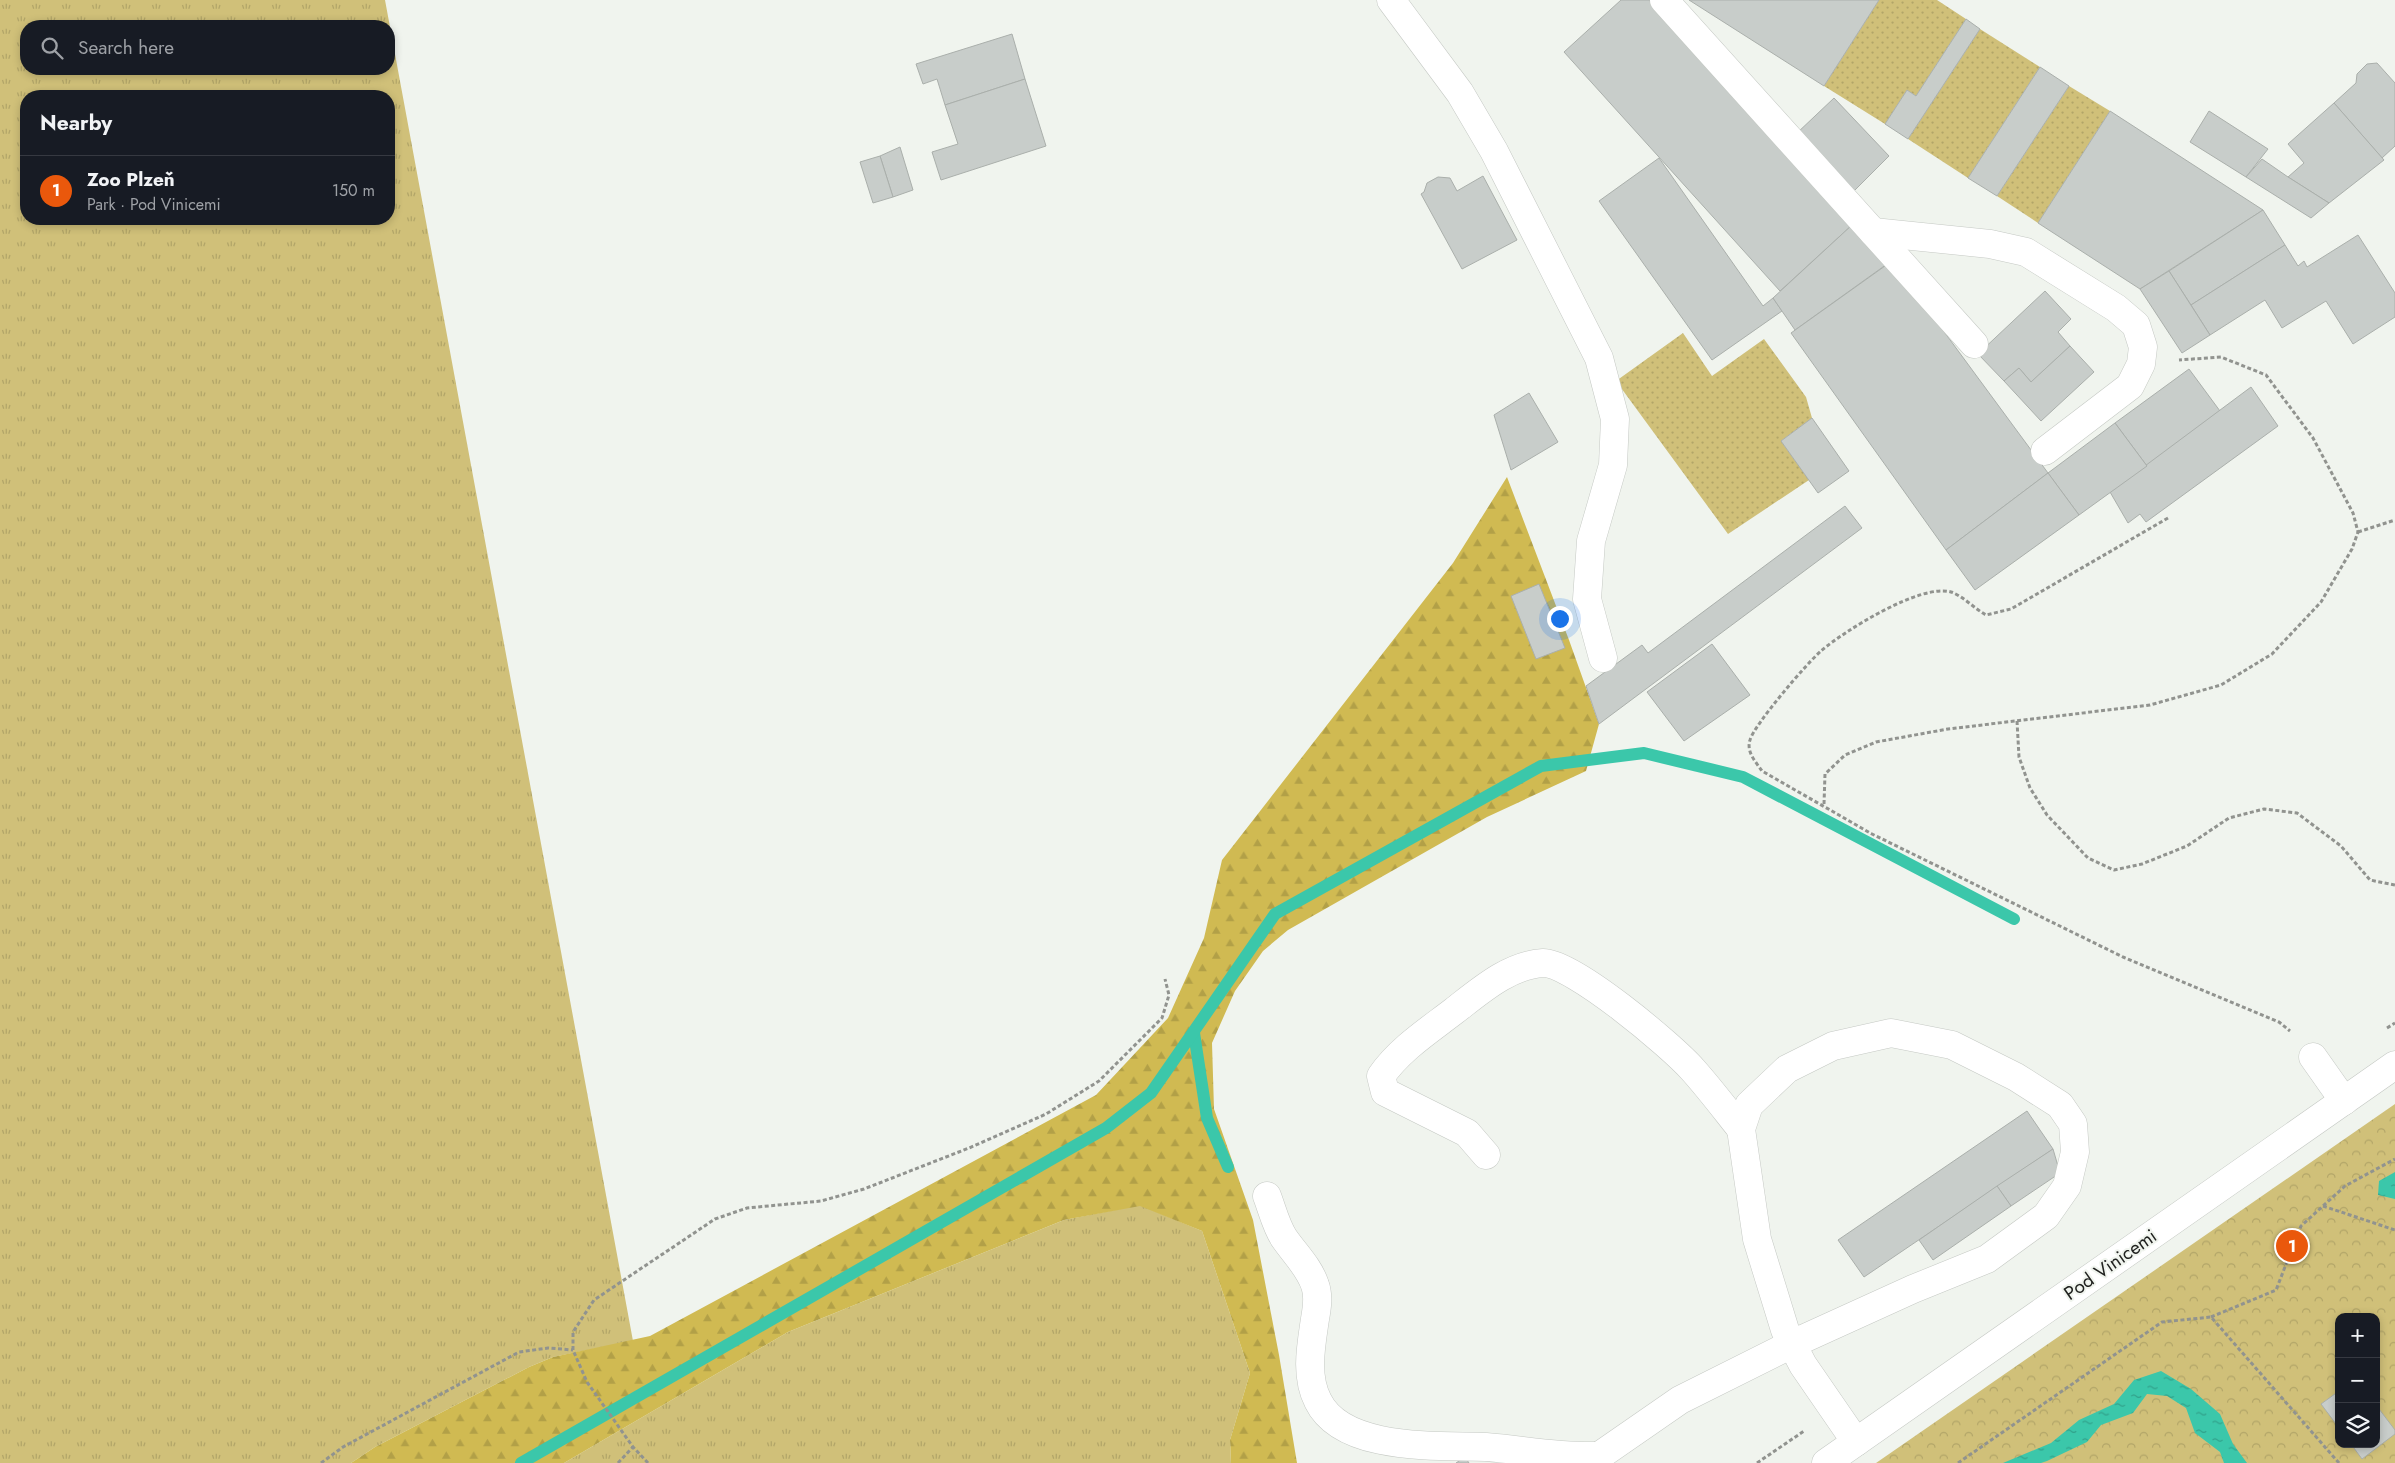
<!DOCTYPE html>
<html lang="en">
<head>
<meta charset="utf-8">
<style>
	:root { --surface:#171b24; --page:#242831; --text:#f1f3f6; --muted:#9ea1a6; --line:#363941; --accent:#ea580c }
	body { margin:0; font-family:Jost,sans-serif; background:var(--page); color:var(--text) }
	.controls { position:absolute; right:15px; bottom:15px; display:grid; overflow:hidden; border-radius:10px; box-shadow:0 2px 8px #0003 }
	.controls button { width:45px; height:45px; display:grid; place-items:center; padding:0; border:0; border-bottom:1px solid var(--line); background:var(--surface); color:var(--text); font:25px sans-serif }
	.you { position:absolute; left:1559px; top:618px; width:18px; height:18px; margin:-12px; border:4px solid #fff; border-radius:50%; background:#1a73e8; box-shadow:0 0 0 8px #1a73e833 }
	.badge { display:grid; place-items:center; width:32px; height:32px; border-radius:50%; background:var(--accent); color:#fff; font-size:16px; font-weight:700 }
	.pin { position:absolute; translate:-50% -50%; border:2px solid #fff; box-shadow:0 1px 5px #0006 }
	.list { margin:0; padding:0; list-style:none }
	h2 { display:flex; justify-content:space-between; align-items:center; height:65px; margin:0; padding:0 20px; font-size:21px }
	h2 small { font-size:16px; font-weight:400; color:var(--muted) }
	.list li { display:grid; grid-template-columns:32px 1fr auto; gap:15px; align-items:center; box-sizing:border-box; height:70px; padding:0 20px; border-top:1px solid var(--line) }
	.list b { display:block; font-size:19px; white-space:nowrap }
	.list p { margin:0; font-size:16px; white-space:nowrap; color:var(--muted) }
	.list em { font-size:16px; font-style:normal; color:var(--muted) }
	.icon { flex:none; width:28px; height:28px; fill:none; stroke:currentColor; stroke-width:2; stroke-linecap:round; stroke-linejoin:round }
	.map { position:relative; flex:none; width:2395px; height:1463px; overflow:hidden }
	.search { position:absolute; background:var(--surface); box-shadow:0 2px 8px #0003; left:20px; top:20px; width:375px; height:55px; display:flex; align-items:center; gap:12px; box-sizing:border-box; padding:0 18px; border-radius:20px; color:var(--muted); font-size:19px }
	.panel { position:absolute; background:var(--surface); box-shadow:0 2px 8px #0003; left:20px; top:90px; width:375px; height:135px; border-radius:20px }
	.map>svg:first-child { display:block }
</style>
</head>
<body>
<div class="map">
<svg width="2395" height="1463" viewBox="0 0 2395 1463">
	<defs>
		<pattern id="grass-tufts" width="24" height="20" patternUnits="userSpaceOnUse" patternTransform="scale(1.25)"><rect width="24" height="20" fill="#d0c079"/><path d="M3 7l-1-3M5 7V3M7 7l1-3M15 17l-1-3M17 17v-4M19 17l1-3" fill="none" stroke="#b2a568"/></pattern>
		<pattern id="forest-firs" width="22" height="20" patternUnits="userSpaceOnUse" patternTransform="scale(1.25)"><rect width="22" height="20" fill="#d0ba52"/><path d="M5 1l3.5 6h-7zM16 11l3.5 6h-7z" fill="#b2a047"/></pattern>
		<pattern id="park-crowns" width="20" height="18" patternUnits="userSpaceOnUse" patternTransform="scale(1.25)"><rect width="20" height="18" fill="#d0c079"/><path d="M2 6a3 3 0 1 1 6 0M12 15a3 3 0 1 1 6 0" fill="none" stroke="#b2a568"/></pattern>
		<pattern id="garden-dots" width="8" height="8" patternUnits="userSpaceOnUse" patternTransform="scale(1.25)"><rect width="8" height="8" fill="#d0c079"/><path d="M2 2h.1M6 6h.1" fill="none" stroke="#b2a568" stroke-width="1.8" stroke-linecap="round"/></pattern>
		<pattern id="water-ripples" width="26" height="14" patternUnits="userSpaceOnUse" patternTransform="scale(1.25)"><rect width="26" height="14" fill="#3bc7aa"/><path d="M2 4q2-2 4 0t4 0M15 11q2-2 4 0t4 0" fill="none" stroke="#31a18a"/></pattern>
	</defs>
	<rect width="100%" height="100%" fill="#f0f4ee"/>
	<!-- grass -->
	<g fill="url(#grass-tufts)" fill-rule="evenodd">
		<path d="M0,0H385L633,1341L553,1357L529,1367L375,1447L351,1463H0ZM26,26H389V69H26ZM26,96H389V219H26Z"/>
		<path d="M1140,1205L1202,1231L1250,1373L1230,1440L1231,1463H564L788,1332L1064,1220Z"/>
	</g>
	<!-- forest -->
	<path fill="url(#forest-firs)" d="M1507,477L1569,640L1599,724L1586,771L1487,817L1288,930L1263,951L1235,991L1212,1043L1214,1109L1253,1220L1279,1355L1297,1463H1231L1230,1440L1250,1373L1202,1231L1140,1206L1064,1220L788,1332L564,1463H351L375,1447L529,1367L553,1357L650,1336L1096,1095L1168,1018L1204,938L1222,860L1453,563Z"/>
	<!-- park -->
	<path fill="url(#park-crowns)" fill-rule="evenodd" d="M2395,1104V1463H1876ZM2339,1317H2376V1444H2339Z"/>
	<!-- garden -->
	<g fill="url(#garden-dots)">
		<path d="M1879,0H1937L1966,19L1916,96L1907,90L1885,124L1824,86Z"/>
		<path d="M1980,29L2040,67L1968,178L1908,139Z"/>
		<path d="M2069,86L2110,111L2038,223L1997,196Z"/>
		<path d="M1683,333L1712,376L1764,339L1806,397L1812,418L1781,441L1809,480L1728,534L1616,381Z"/>
	</g>
	<!-- water -->
	<g fill="url(#water-ripples)">
		<path d="M2395,1172V1199L2378,1195L2379,1181Z"/>
		<path d="M2161,1371L2191,1389L2220,1414L2233,1444L2247,1463H2224L2220,1452L2195,1433L2186,1408L2167,1396L2147,1394L2133,1413L2101,1425L2087,1442L2047,1461L2041,1463H2003L2051,1443L2079,1420L2114,1404L2134,1380Z"/>
	</g>
	<g fill="none" stroke-linecap="round" stroke-linejoin="round">
		<!-- stream -->
		<g stroke="#3bc7aa" stroke-width="12">
			<path d="M1194,1033L1207,1118L1228,1167"/>
			<path d="M521,1463L1106,1128L1151,1093L1275,914L1541,766L1644,753L1743,777L2014,919"/>
		</g>
	</g>
	<!-- building -->
	<g fill="#c8cdca" stroke="#aaafab">
		<path d="M1621,0H1649L1852,225L1780,291L1564,52Z"/>
		<path d="M1689,0H1879L1824,86Z"/>
		<path d="M1966,19L1980,29L1908,139L1885,124L1907,90L1916,96Z"/>
		<path d="M1012,34L1025,79L945,105L937,79L923,84L916,64Z"/>
		<path d="M2377,63L2395,83V146L2382,158L2334,103L2356,83L2357,74L2367,64Z"/>
		<path d="M2040,67L2069,86L1997,196L1968,178Z"/>
		<path d="M1025,79L1046,146L941,180L932,152L958,144L945,105Z"/>
		<path d="M1834,98L1889,156L1852,193L1796,134Z"/>
		<path d="M2334,103L2384,160L2329,203L2288,177L2304,163L2288,144Z"/>
		<path d="M2110,111L2263,210L2140,289L2038,223Z"/>
		<path d="M2209,111L2268,149L2246,177L2190,142Z"/>
		<path d="M900,147L913,190L893,197L880,156Z"/>
		<path d="M880,156L893,197L873,203L860,162Z"/>
		<path d="M1659,158L1763,306L1773,298L1782,311L1712,360L1599,201Z"/>
		<path d="M2262,159L2288,177L2329,203L2311,218L2246,177Z"/>
		<path d="M1483,176L1517,240L1462,269L1421,194L1424,192L1427,183L1438,177L1450,178L1457,191Z"/>
		<path d="M2263,210L2285,245L2191,305L2169,271Z"/>
		<path d="M1852,225L1887,264L1795,330L1773,298Z"/>
		<path d="M2358,235L2395,293V317L2353,344L2326,301L2282,328L2265,300L2210,335L2191,305L2285,245L2298,266L2304,261L2307,267Z"/>
		<path d="M1892,261L2048,473L1946,550L1791,333Z"/>
		<path d="M2169,271L2210,335L2182,353L2140,289Z"/>
		<path d="M2045,291L2071,319L2058,332L2070,346L2031,382L2019,368L2004,381L1978,354Z"/>
		<path d="M2070,346L2094,372L2041,421L2004,381L2019,368L2031,382Z"/>
		<path d="M2189,369L2220,411L2147,466L2115,423Z"/>
		<path d="M2251,387L2278,426L2146,522L2140,514L2128,523L2110,492Z"/>
		<path d="M1529,393L1558,442L1511,470L1494,415Z"/>
		<path d="M1812,418L1849,471L1818,493L1781,441Z"/>
		<path d="M2115,423L2147,466L2079,515L2048,473Z"/>
		<path d="M2048,473L2079,515L1975,590L1946,550Z"/>
		<path d="M1845,506L1862,528L1599,724L1586,686L1642,645L1648,653Z"/>
		<path d="M1539,584L1565,648L1536,659L1511,596Z"/>
		<path d="M1712,644L1750,695L1684,741L1647,692Z"/>
		<path d="M2027,1111L2053,1149L1864,1277L1838,1240Z"/>
		<path d="M2053,1149L2060,1173L2011,1206L1997,1186Z"/>
		<path d="M1997,1186L2011,1206L1933,1260L1919,1240Z"/>
		<path d="M2339,1391V1428L2321,1404Z"/>
		<path d="M2376,1405L2395,1430V1434L2362,1459L2351,1444H2376Z"/>
		<path d="M1465,1457L1469,1463H1456Z"/>
	</g>
	<g fill="none" stroke-linecap="round" stroke-linejoin="round">
		<defs>
			<g id="minor">
				<path d="M1391,0L1460,93L1494,151L1599,358L1615,419L1613,465L1591,541L1587,599L1603,658"/>
				<path d="M1664,0L1974,344"/>
				<path d="M1873,232L1990,244L2026,252L2116,308L2136,325L2143,347L2141,364L2130,386L2045,451"/>
				<path d="M2313,1057L2344,1101"/>
				<path d="M1486,1155L1467,1133L1385,1092L1381,1076C1400,1049 1428,1031 1454,1011C1480,991 1509,965 1543,963C1572,962 1672,1046 1693,1070C1710,1089 1725,1109 1741,1129"/>
				<path d="M1267,1196C1272,1209 1276,1226 1284,1238C1295,1254 1309,1267 1315,1285C1319,1296 1317,1308 1315,1319C1311,1346 1305,1376 1318,1401C1343,1452 1439,1445 1486,1447C1524,1450 1558,1457 1596,1456"/>
				<path d="M1589,1463L1680,1400L1792,1344L1913,1289L1987,1259L2046,1216L2067,1186L2075,1152L2073,1124L2060,1105L2016,1077L1952,1045L1891,1033L1833,1046L1787,1069L1749,1105L1741,1129L1757,1239L1785,1330L1792,1344L1803,1365L1856,1442"/>
				<path d="M1826,1463L2395,1065"/>
			</g>
		</defs>
		<!-- minor casing -->
		<use href="#minor" stroke="#c5c9c4" stroke-width="29"/>
		<!-- path -->
		<g stroke="#91938f" stroke-width="3" stroke-dasharray="4 2.5" stroke-linecap="butt">
			<path d="M2168,518L2011,609L1986,615C1975,609 1963,596 1951,592C1921,583 1844,631 1821,651C1807,663 1754,725 1750,740C1746,752 1756,762 1762,771L1872,834L2123,957L2279,1022L2290,1031"/>
			<path d="M2358,532L2395,520"/>
			<path d="M2017,721L2019,757L2030,788L2047,815L2088,858L2114,870L2142,864L2187,846L2229,818L2264,809L2297,813L2341,846L2370,880L2395,885"/>
			<path d="M1824,804L1825,774L1845,755L1876,742L1948,729L2150,705L2221,685L2272,654L2321,602L2352,549L2358,532L2353,513L2313,438L2266,375L2221,357L2179,360"/>
			<path d="M2387,1028L2395,1023"/>
			<path d="M2323,1206L2395,1230"/>
			<path d="M2211,1317L2276,1290L2301,1226L2345,1186L2395,1159"/>
			<path d="M321,1463L343,1447L519,1352L548,1348L573,1350"/>
			<path d="M618,1463L633,1447"/>
			<path d="M648,1463L633,1447L587,1382L573,1350V1332L594,1300L715,1219L747,1208L821,1201L864,1189L969,1148L1046,1114L1099,1081L1162,1018L1169,995L1165,979"/>
			<path d="M1757,1463L1804,1431"/>
			<path d="M1958,1463L2162,1322L2211,1317L2339,1463"/>
		</g>
		<!-- minor -->
		<use href="#minor" stroke="#fff" stroke-width="28"/>
	</g>
	<g text-anchor="middle" stroke-width="4" stroke-linejoin="round" paint-order="stroke">
		<!-- street labels -->
		<g font-size="19" fill="#212220" stroke="#f0f4ee">
			<text transform="translate(2110 1264) rotate(-35)" y="7">Pod Vinicemi</text>
		</g>
	</g>
</svg>
<div class="controls">
<button>+</button>
<button>−</button>
<button><svg class="icon" aria-label="layers" viewBox="0 0 24 24"><path d="M12 4l9 5-9 5-9-5zM3 14l9 5 9-5"/></svg></button>
</div>
<div class="you"></div>
<div class="pin badge" style="left:2292px;top:1246px">1</div>
<div class="search"><svg class="icon" aria-label="search" viewBox="0 0 24 24"><circle cx="10" cy="10" r="6"/><path d="M15 15l6 6"/></svg>Search here</div>
<section class="panel">
<h2>Nearby<small></small></h2>
<ul class="list">
<li><span class="badge">1</span><div><b>Zoo Plzeň</b><p>Park · Pod Vinicemi</p></div><em>150 m</em></li>
</ul>
</section>
</div>
</body>
</html>
